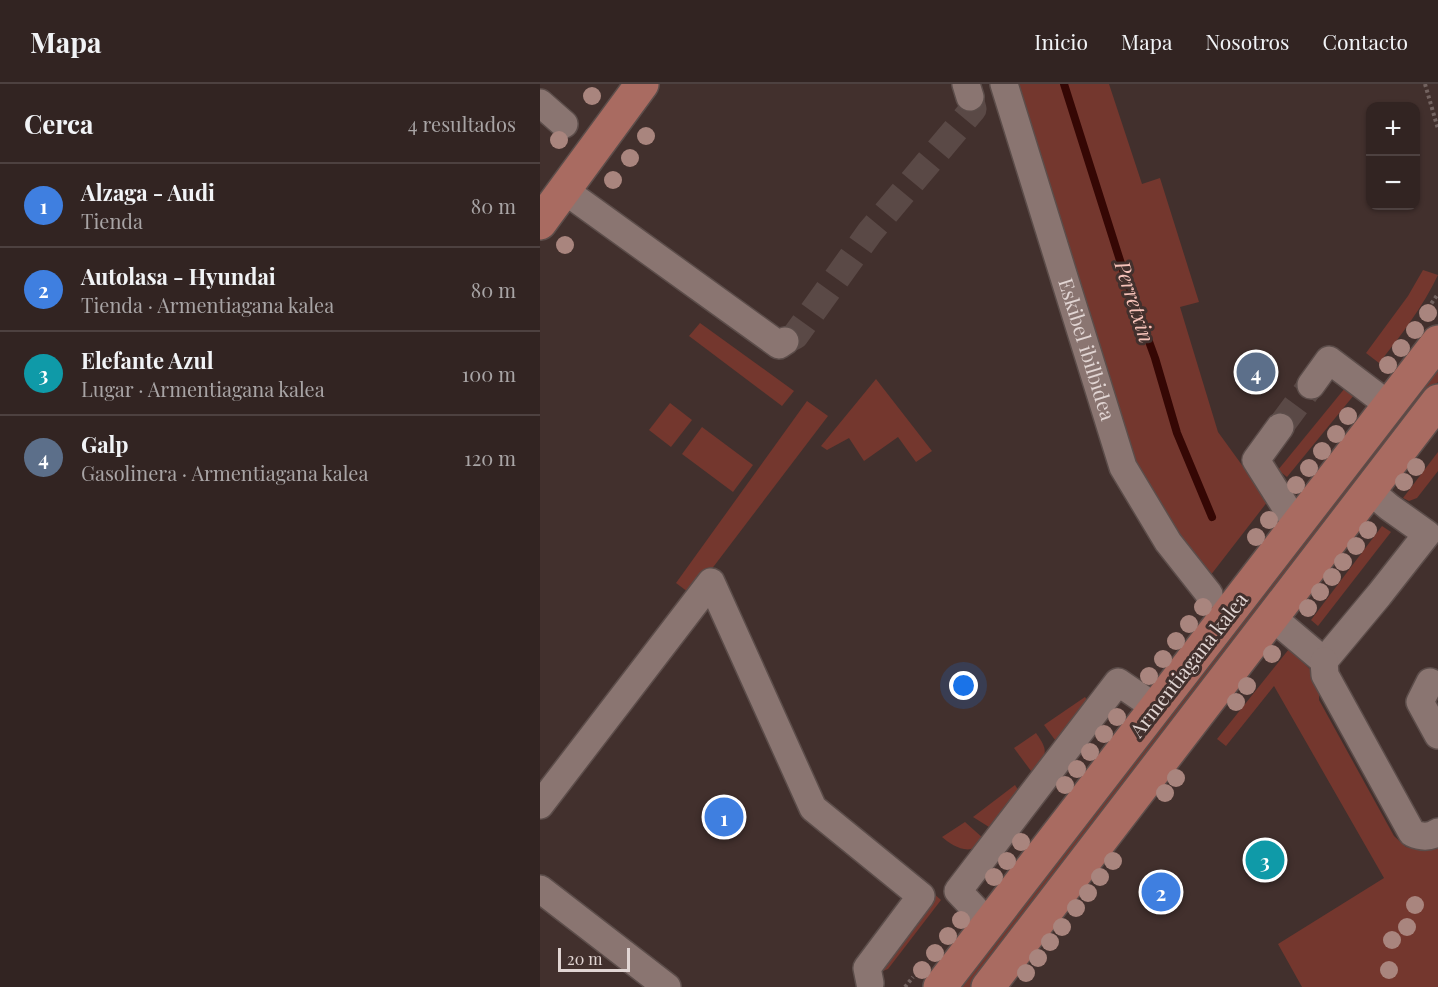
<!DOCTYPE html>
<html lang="es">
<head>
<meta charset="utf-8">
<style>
	:root { --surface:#322422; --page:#3a2c2a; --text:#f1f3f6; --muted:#a8a4a5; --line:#4d4140; --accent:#95b2f1 }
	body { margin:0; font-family:"Playfair Display",serif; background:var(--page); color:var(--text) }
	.controls { position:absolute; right:18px; top:18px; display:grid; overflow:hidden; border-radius:12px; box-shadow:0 2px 4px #0004 }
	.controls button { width:54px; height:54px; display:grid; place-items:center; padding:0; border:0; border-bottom:2px solid var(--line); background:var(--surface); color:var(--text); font:30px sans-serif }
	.scale { position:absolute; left:18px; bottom:15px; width:72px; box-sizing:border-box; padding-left:6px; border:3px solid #e1d5d3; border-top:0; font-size:16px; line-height:21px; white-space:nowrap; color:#e1d5d3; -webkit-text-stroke:4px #42302d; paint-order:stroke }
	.you { position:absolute; left:424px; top:602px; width:21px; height:21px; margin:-15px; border:4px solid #fff; border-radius:50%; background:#1a73e8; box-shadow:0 0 0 9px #1a73e833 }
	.badge { display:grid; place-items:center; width:39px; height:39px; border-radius:50%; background:var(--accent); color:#fff; font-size:20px; font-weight:700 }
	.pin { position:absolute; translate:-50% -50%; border:3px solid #fff; box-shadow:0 2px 6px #0006 }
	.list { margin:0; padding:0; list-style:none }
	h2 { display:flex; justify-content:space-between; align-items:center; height:78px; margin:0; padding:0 24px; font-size:26px }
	h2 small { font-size:20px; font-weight:400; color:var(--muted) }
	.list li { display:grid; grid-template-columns:39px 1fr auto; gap:18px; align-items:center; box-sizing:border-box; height:84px; padding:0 24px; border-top:2px solid var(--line) }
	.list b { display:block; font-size:22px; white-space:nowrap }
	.list p { margin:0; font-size:20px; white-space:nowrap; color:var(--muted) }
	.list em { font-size:20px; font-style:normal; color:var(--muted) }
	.map { position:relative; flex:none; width:898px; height:903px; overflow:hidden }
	header { display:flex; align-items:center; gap:36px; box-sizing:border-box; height:84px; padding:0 30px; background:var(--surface); border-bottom:2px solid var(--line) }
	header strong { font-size:28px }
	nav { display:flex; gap:33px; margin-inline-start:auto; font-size:21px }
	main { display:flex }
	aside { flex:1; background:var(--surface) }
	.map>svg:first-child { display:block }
</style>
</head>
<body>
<header>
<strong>Mapa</strong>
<nav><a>Inicio</a><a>Mapa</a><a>Nosotros</a><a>Contacto</a></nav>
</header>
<main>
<aside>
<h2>Cerca<small>4 resultados</small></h2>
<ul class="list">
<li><span class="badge" style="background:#3f7fe0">1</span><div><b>Alzaga - Audi</b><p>Tienda</p></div><em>80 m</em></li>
<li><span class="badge" style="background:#3f7fe0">2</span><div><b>Autolasa - Hyundai</b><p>Tienda · Armentiagana kalea</p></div><em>80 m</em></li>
<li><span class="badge" style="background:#0f9aa8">3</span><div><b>Elefante Azul</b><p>Lugar · Armentiagana kalea</p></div><em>100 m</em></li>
<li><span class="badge" style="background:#5c6f8a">4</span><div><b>Galp</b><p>Gasolinera · Armentiagana kalea</p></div><em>120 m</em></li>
</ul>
</aside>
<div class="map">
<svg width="898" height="903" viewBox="0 0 898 903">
	<rect width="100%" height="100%" fill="#42302d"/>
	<!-- green -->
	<g fill="#74372e">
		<path d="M477,0H569L602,100L620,94L659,218L640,223L678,348L728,417L670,492L597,390Z"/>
		<path d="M883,186L898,191C884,221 860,253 839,279L826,269L868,212Z"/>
		<path d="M160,239L254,307L242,322L149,252Z"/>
		<path d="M898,282V298L432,903H416Z"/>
		<path d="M336,295L392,367L376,378L358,353L324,377L309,354L287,366L281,362Z"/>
		<path d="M805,304L814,311L747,393L738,386Z"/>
		<path d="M267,317L288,332L152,511L136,499Z"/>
		<path d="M130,319L152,336L131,363L109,346Z"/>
		<path d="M162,343L213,381L193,408L142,370Z"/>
		<path d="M898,368V387L877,414L869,417L863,414Z"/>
		<path d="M842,442L851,448L778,542L771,536Z"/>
		<path d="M749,565L779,594V616L854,752L866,763L890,766L898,760V903H762L738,860L844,794L734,602L686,662L677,655Z"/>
		<path d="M545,613L550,620L518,660L504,641Z"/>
		<path d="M496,649C508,666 507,669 497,686L491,687L474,664Z"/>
		<path d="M475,701L480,709L456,741L449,743L433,733Z"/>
		<path d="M425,738L444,755C441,758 440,761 436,763C425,770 410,760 402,753Z"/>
		<path d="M393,809L401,816L348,885L343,887L339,886Z"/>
	</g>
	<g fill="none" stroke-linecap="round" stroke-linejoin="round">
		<!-- stream -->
		<path stroke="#350704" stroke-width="8" d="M524,0L584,189L615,274L637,349L672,433"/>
		<!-- minor-tunnel -->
		<g stroke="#5a4946" stroke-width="27" stroke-dasharray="27 14" stroke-linecap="butt">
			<path d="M245,257L255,252L330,148L433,25L430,13"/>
			<path d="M740,343L771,301"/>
		</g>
		<defs>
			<g id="minor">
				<path d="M426,0L430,13"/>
				<path id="s1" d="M464,0L583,383L628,458L669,510"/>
				<path d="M0,19L24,40"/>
				<path d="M24,106L239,261L245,257"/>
				<path d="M771,301L789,276L850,322"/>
				<path d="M740,343L716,376L757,441"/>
				<path d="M732,533L784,577L839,511L887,450L849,423L829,406"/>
				<path d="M784,577L785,591L872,749C881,753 889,754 898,748"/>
				<path d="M890,598L880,618L898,651"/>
				<path d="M0,721L171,498L273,724L381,812L327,884L330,899"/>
				<path d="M0,805L127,903"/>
				<path d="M449,840L418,807L568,611L578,598L616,624"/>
			</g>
			<g id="major">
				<path d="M0,139L102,0"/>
				<path d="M400,903L898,258"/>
				<path d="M448,903L898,317"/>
			</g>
		</defs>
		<!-- minor casing -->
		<use href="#minor" stroke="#5c4d4a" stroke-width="30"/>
		<!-- major casing -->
		<use href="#major" stroke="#5c4d4a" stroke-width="36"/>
		<!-- path -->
		<g stroke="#736360" stroke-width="4" stroke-dasharray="3 3" stroke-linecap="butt">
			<path d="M885,0L898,45"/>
			<path d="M881,234L898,210"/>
			<path d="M365,903L373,893"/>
		</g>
		<!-- minor -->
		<use href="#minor" stroke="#8a7571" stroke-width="27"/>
		<!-- major -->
		<use href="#major" stroke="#a96b61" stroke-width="33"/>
	</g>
	<!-- trees -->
	<g fill="#a9857e">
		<circle cx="52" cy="12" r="9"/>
		<circle cx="106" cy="52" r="9"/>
		<circle cx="19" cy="56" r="9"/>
		<circle cx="90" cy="74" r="9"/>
		<circle cx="73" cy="96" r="9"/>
		<circle cx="25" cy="161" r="9"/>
		<circle cx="888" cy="229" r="9"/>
		<circle cx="875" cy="246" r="9"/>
		<circle cx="861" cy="264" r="9"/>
		<circle cx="848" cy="281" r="9"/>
		<circle cx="808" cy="332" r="9"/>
		<circle cx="796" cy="350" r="9"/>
		<circle cx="782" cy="367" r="9"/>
		<circle cx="876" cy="383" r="9"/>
		<circle cx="769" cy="384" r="9"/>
		<circle cx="864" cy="398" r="9"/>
		<circle cx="756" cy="401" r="9"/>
		<circle cx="729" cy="436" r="9"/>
		<circle cx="828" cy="446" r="9"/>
		<circle cx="716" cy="453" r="9"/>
		<circle cx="816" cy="462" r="9"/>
		<circle cx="803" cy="478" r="9"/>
		<circle cx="792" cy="493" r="9"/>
		<circle cx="780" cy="508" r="9"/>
		<circle cx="663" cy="523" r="9"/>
		<circle cx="768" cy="524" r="9"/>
		<circle cx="649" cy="540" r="9"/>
		<circle cx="636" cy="557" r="9"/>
		<circle cx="732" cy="570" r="9"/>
		<circle cx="623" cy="575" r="9"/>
		<circle cx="609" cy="592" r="9"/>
		<circle cx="707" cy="602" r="9"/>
		<circle cx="696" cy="618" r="9"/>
		<circle cx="577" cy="633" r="9"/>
		<circle cx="564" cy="650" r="9"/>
		<circle cx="550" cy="668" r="9"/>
		<circle cx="537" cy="685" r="9"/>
		<circle cx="636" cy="694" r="9"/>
		<circle cx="525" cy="701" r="9"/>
		<circle cx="625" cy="709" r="9"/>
		<circle cx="481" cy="758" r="9"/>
		<circle cx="467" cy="777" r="9"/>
		<circle cx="573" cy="777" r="9"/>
		<circle cx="454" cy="793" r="9"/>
		<circle cx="560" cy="793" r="9"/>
		<circle cx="548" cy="809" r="9"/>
		<circle cx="875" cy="821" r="9"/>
		<circle cx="536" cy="824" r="9"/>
		<circle cx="421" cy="836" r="9"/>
		<circle cx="522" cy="843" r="9"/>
		<circle cx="867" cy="843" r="9"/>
		<circle cx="408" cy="852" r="9"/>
		<circle cx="852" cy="856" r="9"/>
		<circle cx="510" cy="858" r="9"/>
		<circle cx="395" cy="869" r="9"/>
		<circle cx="498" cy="874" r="9"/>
		<circle cx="382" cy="886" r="9"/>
		<circle cx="849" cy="886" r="9"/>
		<circle cx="486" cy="889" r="9"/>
	</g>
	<g text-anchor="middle" stroke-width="6" stroke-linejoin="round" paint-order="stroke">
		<!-- street labels -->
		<g font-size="20" fill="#e1d5d3" stroke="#42302d">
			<text dy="7" stroke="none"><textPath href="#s1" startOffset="278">Eskibel ibilbidea</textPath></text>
			<text transform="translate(649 581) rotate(-52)" y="7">Armentiagana kalea</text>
		</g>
		<!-- water labels -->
		<g font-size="21" font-style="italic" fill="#f6c2b9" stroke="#42302d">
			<text transform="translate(594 218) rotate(72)" y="7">Perretxin</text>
		</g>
	</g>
</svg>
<div class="controls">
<button>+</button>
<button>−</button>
</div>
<div class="scale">20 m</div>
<div class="you"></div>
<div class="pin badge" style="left:184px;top:733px;background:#3f7fe0">1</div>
<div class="pin badge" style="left:621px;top:808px;background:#3f7fe0">2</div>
<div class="pin badge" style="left:725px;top:776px;background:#0f9aa8">3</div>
<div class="pin badge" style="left:716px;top:288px;background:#5c6f8a">4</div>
</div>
</main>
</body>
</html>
